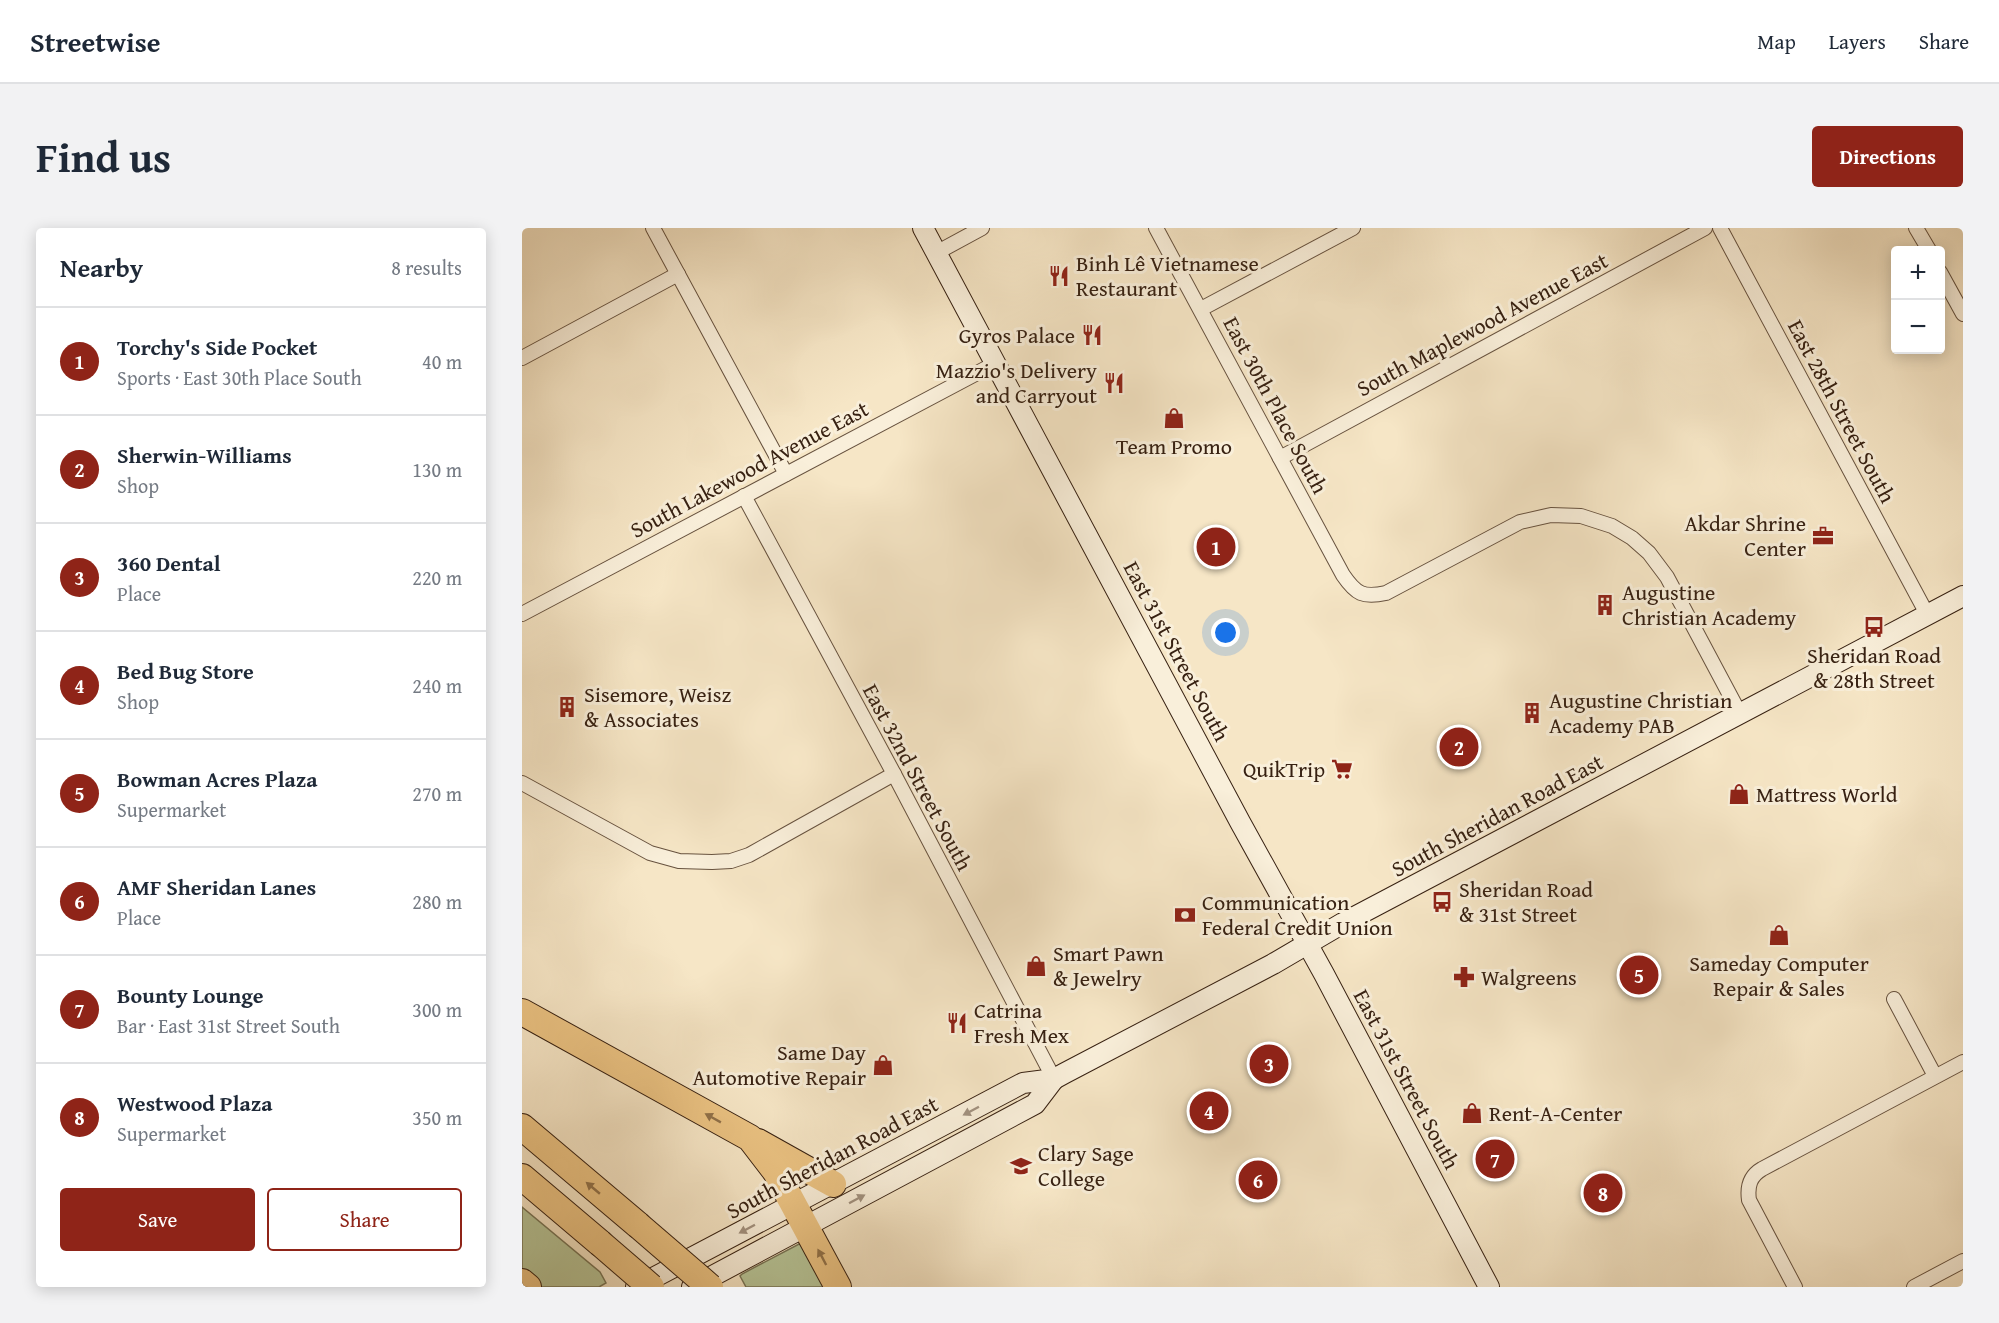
<!DOCTYPE html>
<html lang="en">
<head>
<meta charset="utf-8">
<style>
	:root { --surface:#fff; --page:#f2f2f3; --text:#1f2937; --muted:#747a83; --line:#e0e1e3; --accent:#8f2418 }
	body { margin:0; font-family:"Gentium Book Plus",serif; background:var(--page); color:var(--text) }
	.controls { position:absolute; right:18px; top:18px; display:grid; overflow:hidden; border-radius:6px; box-shadow:0 3px 15px #0003 }
	.controls button { width:54px; height:54px; display:grid; place-items:center; padding:0; border:0; border-bottom:2px solid var(--line); background:var(--surface); color:var(--text); font:30px sans-serif }
	.you { position:absolute; left:704px; top:405px; width:21px; height:21px; margin:-15px; border:4px solid #fff; border-radius:50%; background:#1a73e8; box-shadow:0 0 0 9px #1a73e833 }
	.badge { display:grid; place-items:center; width:39px; height:39px; border-radius:50%; background:var(--accent); color:#fff; font-size:20px; font-weight:700 }
	.pin { position:absolute; translate:-50% -50%; border:3px solid #fff; box-shadow:0 2px 6px #0006 }
	.list { margin:0; padding:0; list-style:none }
	h2 { display:flex; justify-content:space-between; align-items:center; height:78px; margin:0; padding:0 24px; font-size:26px }
	h2 small { font-size:20px; font-weight:400; color:var(--muted) }
	.list li { display:grid; grid-template-columns:39px 1fr auto; gap:18px; align-items:center; box-sizing:border-box; height:108px; padding:0 24px; border-top:2px solid var(--line) }
	.list b { display:block; font-size:22px; white-space:nowrap }
	.list p { margin:0; font-size:20px; white-space:nowrap; color:var(--muted) }
	.list em { font-size:20px; font-style:normal; color:var(--muted) }
	.actions { display:flex; gap:12px; padding:18px 24px }
	.actions a { flex:1; padding:14px 0; border:2px solid var(--accent); border-radius:6px; text-align:center; font-size:21px; color:var(--accent) }
	.actions .main { background:var(--accent); color:#fff }
	.map { position:relative; flex:none; width:1441px; height:1059px; overflow:hidden; border-radius:6px }
	header { display:flex; align-items:center; gap:36px; box-sizing:border-box; height:84px; padding:0 30px; background:var(--surface); border-bottom:2px solid var(--line) }
	header strong { font-size:28px }
	nav { display:flex; gap:33px; margin-inline-start:auto; font-size:21px }
	.intro { display:flex; align-items:center; justify-content:space-between; box-sizing:border-box; height:144px; padding:0 36px }
	h1 { margin:0; font-size:42px }
	.button { padding:15px 27px; border-radius:6px; background:var(--accent); color:#fff; font-size:21px; font-weight:700 }
	main { display:flex; gap:36px; padding:0 36px }
	aside { flex:1; background:var(--surface); border-radius:6px; box-shadow:0 3px 15px #0003 }
	.map>svg:first-child { display:block }
</style>
</head>
<body>
<header>
<strong>Streetwise</strong>
<nav><a>Map</a><a>Layers</a><a>Share</a></nav>
</header>
<div class="intro"><h1>Find us</h1><a class="button">Directions</a></div>
<main>
<aside>
<h2>Nearby<small>8 results</small></h2>
<ul class="list">
<li><span class="badge">1</span><div><b>Torchy's Side Pocket</b><p>Sports · East 30th Place South</p></div><em>40 m</em></li>
<li><span class="badge">2</span><div><b>Sherwin-Williams</b><p>Shop</p></div><em>130 m</em></li>
<li><span class="badge">3</span><div><b>360 Dental</b><p>Place</p></div><em>220 m</em></li>
<li><span class="badge">4</span><div><b>Bed Bug Store</b><p>Shop</p></div><em>240 m</em></li>
<li><span class="badge">5</span><div><b>Bowman Acres Plaza</b><p>Supermarket</p></div><em>270 m</em></li>
<li><span class="badge">6</span><div><b>AMF Sheridan Lanes</b><p>Place</p></div><em>280 m</em></li>
<li><span class="badge">7</span><div><b>Bounty Lounge</b><p>Bar · East 31st Street South</p></div><em>300 m</em></li>
<li><span class="badge">8</span><div><b>Westwood Plaza</b><p>Supermarket</p></div><em>350 m</em></li>
</ul>
<div class="actions"><a class="main">Save</a><a>Share</a></div>
</aside>
<div class="map">
<svg width="1441" height="1059" viewBox="0 0 1441 1059">
	<rect width="100%" height="100%" fill="#f6e6c6"/>
	<filter id="stains"><feTurbulence type="fractalNoise" baseFrequency=".00333" numOctaves="4"/><feColorMatrix values="0 0 0 0 .2 0 0 0 0 .09 0 0 0 0 .02 0 0 0 .5 -.17"/></filter>
	<radialGradient id="worn" r=".72"><stop offset=".6" stop-color="#630" stop-opacity="0"/><stop offset="1" stop-color="#630" stop-opacity=".3"/></radialGradient>
	<!-- green -->
	<g fill="#b7c699" stroke="#777456" stroke-width="1.5">
		<path d="M0,979L78,1044L84,1055L77,1059H16L0,1045Z"/>
		<path d="M279,1015L310,1059H224L218,1048L220,1046Z"/>
	</g>
	<g fill="none" stroke-linecap="round" stroke-linejoin="round">
		<defs>
			<g id="minor">
				<path d="M131,0L264,246"/>
				<path d="M634,0L821,347C834,366 841,370 864,365L981,303L998,294L1029,287L1059,288L1090,298L1110,310L1127,325L1145,349L1218,486"/>
				<path d="M1198,0L1405,386"/>
				<path d="M1394,0L1407,22"/>
				<path d="M414,25L460,0"/>
				<path d="M1418,44L1441,86"/>
				<path d="M679,81L831,0"/>
				<path d="M0,130L156,46"/>
				<path d="M758,230L1183,0"/>
				<path d="M222,268L372,546L532,851"/>
				<path d="M0,386L474,135"/>
				<path d="M0,555L128,625L157,633L190,634L209,633L227,627L372,546"/>
				<path d="M1372,771L1413,848"/>
				<path d="M1273,1059L1227,972C1225,958 1228,948 1240,941L1441,834"/>
				<path d="M1392,1059L1441,1033"/>
			</g>
			<g id="secondary">
				<path d="M401,0L718,594L802,746L967,1059"/>
				<path d="M114,1059L501,855L532,851L543,845L751,736L821,695L1441,368"/>
				<path d="M170,1059L513,876L532,851"/>
			</g>
			<g id="motorway">
				<path d="M0,784L228,910L254,944L316,1059"/>
				<path d="M0,899L116,997"/>
				<path d="M236,914L311,956"/>
				<path d="M0,949L78,1015"/>
				<path d="M0,1054L6,1059"/>
			</g>
		</defs>
		<!-- minor casing -->
		<use href="#minor" stroke="#67523f" stroke-width="16"/>
		<!-- secondary casing -->
		<use href="#secondary" stroke="#372112" stroke-width="22"/>
		<!-- motorway casing -->
		<use href="#motorway" stroke="#372112" stroke-width="28"/>
		<!-- minor -->
		<use href="#minor" stroke="#f9efda" stroke-width="14"/>
		<!-- secondary -->
		<use href="#secondary" stroke="#f9efda" stroke-width="20"/>
		<!-- motorway -->
		<use href="#motorway" stroke="#ebc383" stroke-width="26"/>
		<defs>
			<g id="motorway-bridge">
				<path d="M116,997L188,1059"/>
				<path d="M78,1015L129,1059"/>
			</g>
		</defs>
		<!-- motorway-bridge casing -->
		<use href="#motorway-bridge" stroke="#372112" stroke-width="28" stroke-linecap="butt"/>
		<!-- motorway-bridge -->
		<use href="#motorway-bridge" stroke="#ebc383" stroke-width="26"/>
	</g>
	<!-- one-way arrows -->
	<defs><path id="oneway-solid" d="M-6-.8H1V-3.2L6.5 0L1 3.2V.8H-6Z" transform="scale(1.5)"/></defs>
	<g fill="#a29280">
		<use href="#oneway-solid" transform="translate(449 883) rotate(152)"/>
		<use href="#oneway-solid" transform="translate(335 971) rotate(-28)"/>
		<use href="#oneway-solid" transform="translate(225 1001) rotate(152)"/>
	</g>
	<g fill="#91724a">
		<use href="#oneway-solid" transform="translate(191 890) rotate(-151)"/>
		<use href="#oneway-solid" transform="translate(71 960) rotate(-140)"/>
		<use href="#oneway-solid" transform="translate(300 1029) rotate(-118)"/>
	</g>
	<!-- icons -->
	<defs>
		<symbol id="restaurant-bare" viewBox="-9 -9 18 18"><path d="M-5-6h1v4h1v-4h1v4h1v-4h1v5L-1.5 .5V6h-2V.5L-5-1ZM5-6V6H3V1.5H1.5Q1.5-4 5-6Z" fill="#8f2418" stroke="#f9efda" stroke-width="2.5" paint-order="stroke"/></symbol>
		<symbol id="shop-bare" viewBox="-9 -9 18 18"><path d="M-5-2.5h2.3a2.7 3.5 0 0 1 5.4 0H5L5.5 6h-11ZM-1.5-2.5h3a1.5 2.3 0 0 0-3 0Z" fill="#8f2418" stroke="#f9efda" stroke-width="2.5" paint-order="stroke"/></symbol>
		<symbol id="office-bare" viewBox="-9 -9 18 18"><path d="M-6-3h4V-5.5h4V-3h4V5H-6ZM-1-4.5V-3h2v-1.5ZM-6 0V1H6V0Z" fill="#8f2418" stroke="#f9efda" stroke-width="2.5" paint-order="stroke"/></symbol>
		<symbol id="building-bare" viewBox="-9 -9 18 18"><path d="M-4-6H4V6H1V3H-1V6H-4ZM-2.5-4.3h1.7v1.8h-1.7ZM.8-4.3h1.7v1.8H.8ZM-2.5-1h1.7V.8h-1.7ZM.8-1h1.7V.8H.8Z" fill="#8f2418" stroke="#f9efda" stroke-width="2.5" paint-order="stroke"/></symbol>
		<symbol id="bus-bare" viewBox="-9 -9 18 18"><path d="M-5-6H5V4H4V6H2V4H-2V6H-4V4H-5ZM-3.5-4V0h7V-4ZM-3.5 1.2v1.5H-2V1.2ZM2 1.2v1.5H3.5V1.2Z" fill="#8f2418" stroke="#f9efda" stroke-width="2.5" paint-order="stroke"/></symbol>
		<symbol id="supermarket-bare" viewBox="-9 -9 18 18"><path d="M-6-5.5h2.5l.6 2H6L4.5 2H-2.5L-4.4-4H-6ZM-1.5 3.2a1.3 1.3 0 1 0 .1 0ZM3 3.2a1.3 1.3 0 1 0 .1 0Z" fill="#8f2418" stroke="#f9efda" stroke-width="2.5" paint-order="stroke"/></symbol>
		<symbol id="bank-bare" viewBox="-9 -9 18 18"><path d="M-6-4H6V4H-6ZM0-2.3a2.3 2.3 0 1 0 0 4.6a2.3 2.3 0 1 0 0-4.6Z" fill="#8f2418" stroke="#f9efda" stroke-width="2.5" paint-order="stroke"/></symbol>
		<symbol id="pharmacy-bare" viewBox="-9 -9 18 18"><path d="M-2-6h4v4h4v4h-4v4h-4v-4h-4v-4h4Z" fill="#8f2418" stroke="#f9efda" stroke-width="2.5" paint-order="stroke"/></symbol>
		<symbol id="university-bare" viewBox="-9 -9 18 18"><path d="M0-5L7-2L0 1L-7-2ZM-4 1L0 2.5L4 1V4Q0 6-4 4Z" fill="#8f2418" stroke="#f9efda" stroke-width="2.5" paint-order="stroke"/></symbol>
	</defs>
	<g fill-rule="evenodd">
		<use href="#restaurant-bare" x="522" y="33" width="30" height="30"/>
		<use href="#restaurant-bare" x="555" y="92" width="30" height="30"/>
		<use href="#restaurant-bare" x="577" y="140" width="30" height="30"/>
		<use href="#shop-bare" x="637" y="175" width="30" height="30"/>
		<use href="#office-bare" x="1286" y="293" width="30" height="30"/>
		<use href="#building-bare" x="1068" y="362" width="30" height="30"/>
		<use href="#bus-bare" x="1337" y="384" width="30" height="30"/>
		<use href="#building-bare" x="30" y="464" width="30" height="30"/>
		<use href="#building-bare" x="995" y="470" width="30" height="30"/>
		<use href="#supermarket-bare" x="805" y="526" width="30" height="30"/>
		<use href="#shop-bare" x="1202" y="551" width="30" height="30"/>
		<use href="#bus-bare" x="905" y="659" width="30" height="30"/>
		<use href="#bank-bare" x="648" y="672" width="30" height="30"/>
		<use href="#shop-bare" x="1242" y="692" width="30" height="30"/>
		<use href="#shop-bare" x="499" y="723" width="30" height="30"/>
		<use href="#pharmacy-bare" x="927" y="734" width="30" height="30"/>
		<use href="#restaurant-bare" x="420" y="780" width="30" height="30"/>
		<use href="#shop-bare" x="346" y="822" width="30" height="30"/>
		<use href="#shop-bare" x="935" y="870" width="30" height="30"/>
		<use href="#university-bare" x="484" y="923" width="30" height="30"/>
	</g>
	<g text-anchor="middle" stroke-width="6" stroke-linejoin="round" paint-order="stroke">
		<!-- poi labels -->
		<g font-size="22" fill="#372112" stroke="#f9efda" text-anchor="start">
			<text x="554" y="43">Binh Lê Vietnamese<tspan x="554" dy="25">Restaurant</tspan></text>
			<text x="553" y="115" text-anchor="end">Gyros Palace</text>
			<text x="575" y="150" text-anchor="end">Mazzio's Delivery<tspan x="575" dy="25">and Carryout</tspan></text>
			<text x="652" y="226" text-anchor="middle">Team Promo</text>
			<text x="1284" y="303" text-anchor="end">Akdar Shrine<tspan x="1284" dy="25">Center</tspan></text>
			<text x="1100" y="372">Augustine<tspan x="1100" dy="25">Christian Academy</tspan></text>
			<text x="1352" y="435" text-anchor="middle">Sheridan Road<tspan x="1352" dy="25">&amp; 28th Street</tspan></text>
			<text x="62" y="474">Sisemore, Weisz<tspan x="62" dy="25">&amp; Associates</tspan></text>
			<text x="1027" y="480">Augustine Christian<tspan x="1027" dy="25">Academy PAB</tspan></text>
			<text x="803" y="549" text-anchor="end">QuikTrip</text>
			<text x="1234" y="574">Mattress World</text>
			<text x="937" y="669">Sheridan Road<tspan x="937" dy="25">&amp; 31st Street</tspan></text>
			<text x="680" y="682">Communication<tspan x="680" dy="25">Federal Credit Union</tspan></text>
			<text x="531" y="733">Smart Pawn<tspan x="531" dy="25">&amp; Jewelry</tspan></text>
			<text x="1257" y="743" text-anchor="middle">Sameday Computer<tspan x="1257" dy="25">Repair &amp; Sales</tspan></text>
			<text x="959" y="757">Walgreens</text>
			<text x="452" y="790">Catrina<tspan x="452" dy="25">Fresh Mex</tspan></text>
			<text x="344" y="832" text-anchor="end">Same Day<tspan x="344" dy="25">Automotive Repair</tspan></text>
			<text x="967" y="893">Rent-A-Center</text>
			<text x="516" y="933">Clary Sage<tspan x="516" dy="25">College</tspan></text>
		</g>
		<!-- street labels -->
		<g font-size="22" fill="#372112" stroke="#f9efda">
			<text transform="translate(960 96) rotate(-28)" y="8">South Maplewood Avenue East</text>
			<text transform="translate(754 177) rotate(62)" y="8">East 30th Place South</text>
			<text transform="translate(1320 183) rotate(62)" y="8">East 28th Street South</text>
			<text transform="translate(227 241) rotate(-28)" y="8">South Lakewood Avenue East</text>
			<text transform="translate(655 423) rotate(62)" y="8">East 31st Street South</text>
			<text transform="translate(396 549) rotate(62)" y="8">East 32nd Street South</text>
			<text transform="translate(975 587) rotate(-28)" y="8">South Sheridan Road East</text>
			<text transform="translate(885 851) rotate(62)" y="8">East 31st Street South</text>
			<text transform="translate(310 929) rotate(-28)" y="8">South Sheridan Road East</text>
		</g>
	</g>
	<rect width="100%" height="100%" filter="url(#stains)"/>
	<rect width="100%" height="100%" fill="url(#worn)"/>
</svg>
<div class="controls">
<button>+</button>
<button>−</button>
</div>
<div class="you"></div>
<div class="pin badge" style="left:694px;top:319px">1</div>
<div class="pin badge" style="left:937px;top:519px">2</div>
<div class="pin badge" style="left:747px;top:836px">3</div>
<div class="pin badge" style="left:687px;top:883px">4</div>
<div class="pin badge" style="left:1117px;top:747px">5</div>
<div class="pin badge" style="left:736px;top:952px">6</div>
<div class="pin badge" style="left:973px;top:931px">7</div>
<div class="pin badge" style="left:1081px;top:965px">8</div>
</div>
</main>
</body>
</html>
